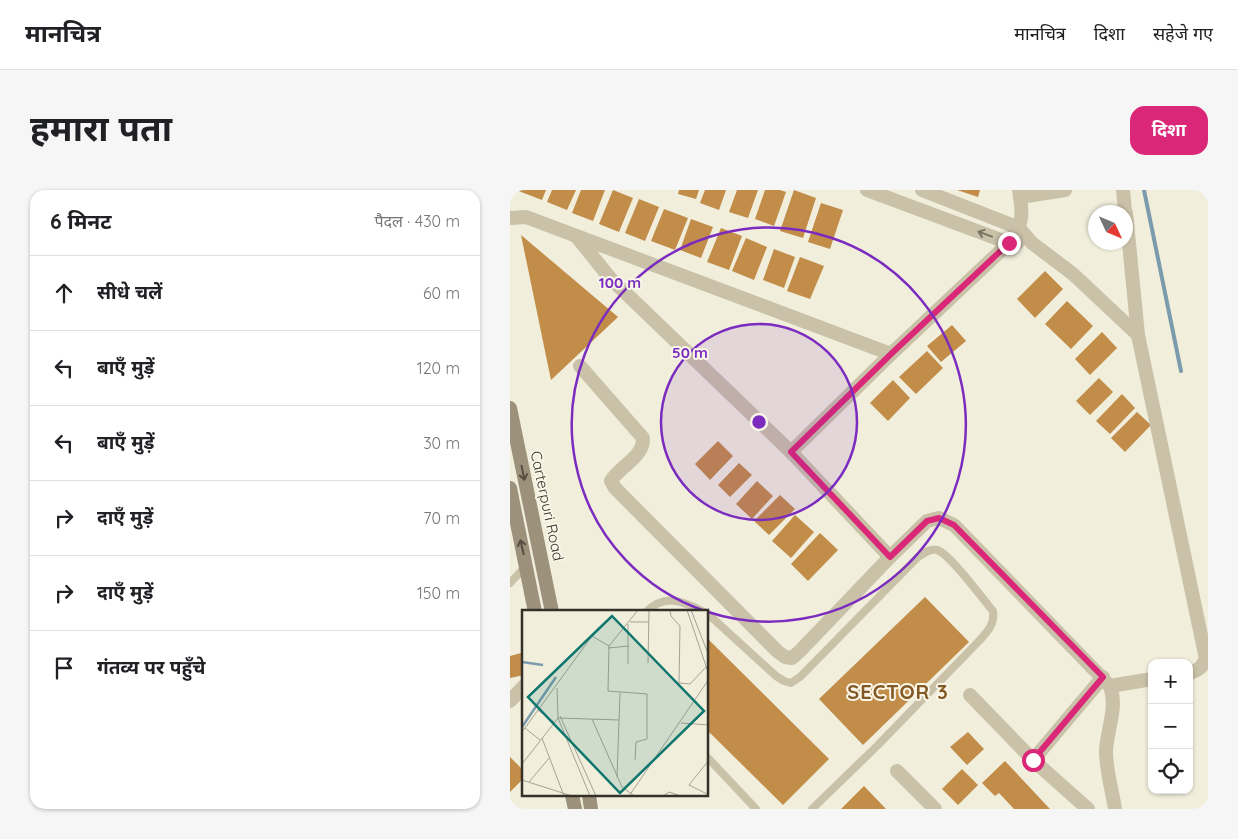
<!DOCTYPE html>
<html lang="hi">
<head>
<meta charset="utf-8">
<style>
	:root { --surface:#fff; --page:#f6f6f6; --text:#202124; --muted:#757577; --line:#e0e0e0; --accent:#db2777 }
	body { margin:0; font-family:Quicksand,"Noto Sans Devanagari",sans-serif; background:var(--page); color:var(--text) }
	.controls { position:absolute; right:15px; bottom:15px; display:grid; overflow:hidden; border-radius:10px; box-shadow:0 1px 4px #0004 }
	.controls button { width:45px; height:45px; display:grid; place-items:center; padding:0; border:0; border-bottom:1px solid var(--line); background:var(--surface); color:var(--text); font:25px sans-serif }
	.compass { position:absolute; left:578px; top:15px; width:45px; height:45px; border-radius:50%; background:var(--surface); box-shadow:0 1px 4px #0004; rotate:134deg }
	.stop { position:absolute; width:15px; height:15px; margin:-11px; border:4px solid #db2777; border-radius:50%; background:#fff }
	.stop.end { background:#db2777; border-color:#fff; box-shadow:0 1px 5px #0008 }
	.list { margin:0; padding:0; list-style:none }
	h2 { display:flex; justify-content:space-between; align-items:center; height:65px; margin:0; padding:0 20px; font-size:21px }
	h2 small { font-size:16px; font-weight:400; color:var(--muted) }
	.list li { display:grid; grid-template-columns:32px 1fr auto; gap:15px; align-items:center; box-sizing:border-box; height:75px; padding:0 20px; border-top:1px solid var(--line) }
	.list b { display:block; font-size:19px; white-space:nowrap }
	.list em { font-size:16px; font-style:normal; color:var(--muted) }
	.icon { flex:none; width:28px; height:28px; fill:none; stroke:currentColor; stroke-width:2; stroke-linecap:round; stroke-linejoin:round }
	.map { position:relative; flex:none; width:698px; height:619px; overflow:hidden; border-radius:15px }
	header { display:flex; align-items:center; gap:30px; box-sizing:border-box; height:70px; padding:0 25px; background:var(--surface); border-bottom:1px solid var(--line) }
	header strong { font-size:24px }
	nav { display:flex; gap:28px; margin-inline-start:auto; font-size:18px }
	.intro { display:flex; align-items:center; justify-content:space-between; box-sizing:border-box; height:120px; padding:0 30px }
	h1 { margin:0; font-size:35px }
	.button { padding:12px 22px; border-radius:15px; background:var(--accent); color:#fff; font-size:18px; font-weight:700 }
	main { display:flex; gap:30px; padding:0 30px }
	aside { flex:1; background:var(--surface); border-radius:15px; box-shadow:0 1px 4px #0004 }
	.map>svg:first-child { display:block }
</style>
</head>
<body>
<header>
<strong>मानचित्र</strong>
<nav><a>मानचित्र</a><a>दिशा</a><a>सहेजे गए</a></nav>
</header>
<div class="intro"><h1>हमारा पता</h1><a class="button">दिशा</a></div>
<main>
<aside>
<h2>6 मिनट<small>पैदल · 430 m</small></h2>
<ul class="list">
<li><svg class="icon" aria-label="ahead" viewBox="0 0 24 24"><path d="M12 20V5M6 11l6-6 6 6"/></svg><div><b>सीधे चलें</b></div><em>60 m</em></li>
<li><svg class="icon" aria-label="left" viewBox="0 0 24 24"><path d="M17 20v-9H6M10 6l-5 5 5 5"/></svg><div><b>बाएँ मुड़ें</b></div><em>120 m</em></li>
<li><svg class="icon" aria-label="left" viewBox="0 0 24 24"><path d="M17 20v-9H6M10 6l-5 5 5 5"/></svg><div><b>बाएँ मुड़ें</b></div><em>30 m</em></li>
<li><svg class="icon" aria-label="right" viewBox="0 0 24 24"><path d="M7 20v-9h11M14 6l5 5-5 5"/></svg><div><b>दाएँ मुड़ें</b></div><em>70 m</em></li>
<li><svg class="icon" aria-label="right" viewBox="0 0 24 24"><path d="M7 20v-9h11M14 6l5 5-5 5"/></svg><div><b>दाएँ मुड़ें</b></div><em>150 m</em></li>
<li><svg class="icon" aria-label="arrive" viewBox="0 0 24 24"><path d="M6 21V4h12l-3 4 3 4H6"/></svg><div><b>गंतव्य पर पहुँचे</b></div></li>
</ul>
</aside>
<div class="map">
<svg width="698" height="619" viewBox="0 0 698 619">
	<rect width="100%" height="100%" fill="#f1eedc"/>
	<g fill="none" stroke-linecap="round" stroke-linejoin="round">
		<!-- stream -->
		<path stroke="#7c9cad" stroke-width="4" d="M634,0L671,181"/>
	</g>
	<!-- building -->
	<g fill="#c28c49">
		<path d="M6,0H36L32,10Z"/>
		<path d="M42,0H66L57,20L37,12Z"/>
		<path d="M71,0H95L83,31L62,23Z"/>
		<path d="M103,0L123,8L109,42L89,34Z"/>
		<path d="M169,0H189L186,9L168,4Z"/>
		<path d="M195,0H216L209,20L190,13Z"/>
		<path d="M227,0H248L238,28L219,22Z"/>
		<path d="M255,0H270L276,2L264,36L245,29Z"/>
		<path d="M284,0L306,8L293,48L270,41Z"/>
		<path d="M447,0H470L468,7Z"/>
		<path d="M129,9L149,17L135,51L115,43Z"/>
		<path d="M311,13L333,20L320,59L298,52Z"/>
		<path d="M154,19L178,28L165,60L141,51Z"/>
		<path d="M181,29L203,37L191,68L170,60Z"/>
		<path d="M211,38L232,46L219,80L197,72Z"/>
		<path d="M11,45L108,127L41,190Z"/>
		<path d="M236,48L257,57L244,90L222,81Z"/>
		<path d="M264,59L285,67L274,98L253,90Z"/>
		<path d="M290,67L314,76L300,109L277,101Z"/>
		<path d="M535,81L553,99L525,128L507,109Z"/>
		<path d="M557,111L583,136L561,159L535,134Z"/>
		<path d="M442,135L456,151L431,172L417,156Z"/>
		<path d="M592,142L607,158L580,185L565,169Z"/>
		<path d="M417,161L433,178L406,204L389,187Z"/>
		<path d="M589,188L603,202L580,225L566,211Z"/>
		<path d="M383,190L400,208L378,231L360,213Z"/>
		<path d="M612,204L625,218L600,244L586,231Z"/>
		<path d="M627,222L641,235L615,262L601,248Z"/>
		<path d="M208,251L223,266L200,290L185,274Z"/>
		<path d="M229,273L242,285L220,307L208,295Z"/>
		<path d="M247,291L263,306L242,329L226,314Z"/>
		<path d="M270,305L285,319L259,345L244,331Z"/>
		<path d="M285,325L304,342L281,368L262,351Z"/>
		<path d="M310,343L328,360L298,391L281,374Z"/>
		<path d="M415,407L459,452L353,555L309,509Z"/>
		<path d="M198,449L319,569L273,615L198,541Z"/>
		<path d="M11,463L14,485L0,488V466Z"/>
		<path d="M458,542L474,559L457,575L440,557Z"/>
		<path d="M0,567L14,581V588L0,602Z"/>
		<path d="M495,571L540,619H504L489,603L485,606L472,593Z"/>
		<path d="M452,579L468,595L448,615L432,599Z"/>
		<path d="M354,596L376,619H331Z"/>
	</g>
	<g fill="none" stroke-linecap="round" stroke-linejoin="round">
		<!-- service -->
		<g stroke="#c9c1a8" stroke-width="8">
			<path d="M0,393L15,377"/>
			<path d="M136,422C155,403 173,411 194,422"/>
			<path d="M198,424L266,486L274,491L281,493L290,487L408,367C414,363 420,358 427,360C439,363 473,409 483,421C485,435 477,442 468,452L367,556L302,619"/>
			<path d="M198,568L246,619"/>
		</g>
		<!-- minor -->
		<g stroke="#c9c1a8" stroke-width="14">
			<path d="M357,0L499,53H507"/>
			<path d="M412,0L509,38L522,53L563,84L628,145"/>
			<path d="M613,0L615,22"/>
			<path d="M510,7L555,0"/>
			<path d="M616,23L628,145L696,469C692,477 688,481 679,483"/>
			<path d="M0,28L16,27L381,164"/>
			<path d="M67,47L100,88L281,262L380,367"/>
			<path d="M70,176L133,248C134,267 110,276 101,291L105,298L267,461L275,467L282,468L289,462L380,367L417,331L429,328L444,335L600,496"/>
			<path d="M281,262L381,164L499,53C514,31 513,25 509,0"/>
			<path d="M460,505L523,570L578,619"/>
			<path d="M0,511L14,496"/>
			<path d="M523,570L593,487"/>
			<path d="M387,581L425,619"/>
			<path d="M605,619C602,600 596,580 596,561C597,539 608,517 600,496L642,489"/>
		</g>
		<!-- secondary -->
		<g stroke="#9c917a" stroke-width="14">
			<path d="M0,218L42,422"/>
			<path d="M0,298L25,422"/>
			<path d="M62,605L65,619"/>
			<path d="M79,605L81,619"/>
		</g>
	</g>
	<!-- one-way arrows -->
	<defs><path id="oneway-shaft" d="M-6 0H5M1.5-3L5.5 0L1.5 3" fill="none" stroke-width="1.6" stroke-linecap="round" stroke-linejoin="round" transform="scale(1.25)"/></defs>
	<use stroke="#787262" href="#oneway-shaft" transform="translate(475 44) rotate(-160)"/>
	<g stroke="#554e41">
		<use href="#oneway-shaft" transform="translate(13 283) rotate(78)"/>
		<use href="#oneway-shaft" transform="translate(12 357) rotate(-103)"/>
	</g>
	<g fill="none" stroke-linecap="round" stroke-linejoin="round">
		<!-- route -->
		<path stroke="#db2777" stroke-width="6" d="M499,53L381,164L281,262L380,367L417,331L429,328L444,335L593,487L523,570"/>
	</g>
	<!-- distance rings -->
	<circle cx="249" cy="232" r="98" fill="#7b2cbf" fill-opacity=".12"/>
	<g fill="none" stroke="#7b2cbf" stroke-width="2.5">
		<circle cx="249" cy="232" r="98"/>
		<path d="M195 421A197 197 0 1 1 198 422"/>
	</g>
	<g text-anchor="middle" stroke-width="4" stroke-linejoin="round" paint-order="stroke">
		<!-- street labels -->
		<g font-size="15" fill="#363128" stroke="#f9f6e8">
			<text transform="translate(37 316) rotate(78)" y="5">Carterpuri Road</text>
		</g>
		<!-- district labels -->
		<g font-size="20" font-weight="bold" letter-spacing="1" fill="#825824" stroke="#f9f6e8">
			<text x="388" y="509">SECTOR 3</text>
		</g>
	</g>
	<!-- overview -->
	<g transform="translate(12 420)">
		<rect width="186" height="186" fill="#f1eedc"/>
		<path fill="none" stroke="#7c9cad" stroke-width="2.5" d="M0,52L21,55M0,117L34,67"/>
		<path fill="none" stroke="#a6a294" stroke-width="1" d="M148,0L149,6L158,16L157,73L168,74L184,57M165,0L187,65M169,0L185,41M108,12H127M106,14V54M87,36L86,81L125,84V129L114,132L113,150M86,38L107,36M126,53L127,0M35,78L36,108L68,186M16,100L32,112M38,106L74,186M70,109L100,177L111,185M159,113L187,115M3,118L18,130M0,122L70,26L87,36L116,0M20,128L42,186M187,150L167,175L187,185M0,154L36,108L97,110M95,167L98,83M0,170L50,186M7,172L28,147M107,186L187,69M141,186L147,182L159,186"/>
		<path fill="#0f766e" fill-opacity="0.15" stroke="#0f766e" stroke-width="2.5" d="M90,6L182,101L98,183L6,87Z"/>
		<rect width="186" height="186" fill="none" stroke="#363128" stroke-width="2.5"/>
	</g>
	<circle cx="249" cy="232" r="8" fill="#7b2cbf" stroke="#f9f6e8" stroke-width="2.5"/>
	<g font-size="15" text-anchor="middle" font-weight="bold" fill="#7b2cbf" stroke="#f9f6e8" stroke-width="4" stroke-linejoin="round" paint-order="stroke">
		<text x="110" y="98">100 m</text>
		<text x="180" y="168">50 m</text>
	</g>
</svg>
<div class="controls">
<button>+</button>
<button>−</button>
<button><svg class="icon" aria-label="locate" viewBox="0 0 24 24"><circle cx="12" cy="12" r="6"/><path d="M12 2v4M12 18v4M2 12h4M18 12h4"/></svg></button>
</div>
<svg class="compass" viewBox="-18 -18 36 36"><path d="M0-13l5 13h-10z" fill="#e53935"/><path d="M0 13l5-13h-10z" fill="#757577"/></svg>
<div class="stop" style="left:523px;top:570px"></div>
<div class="stop end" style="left:499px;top:53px"></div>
</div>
</main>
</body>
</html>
